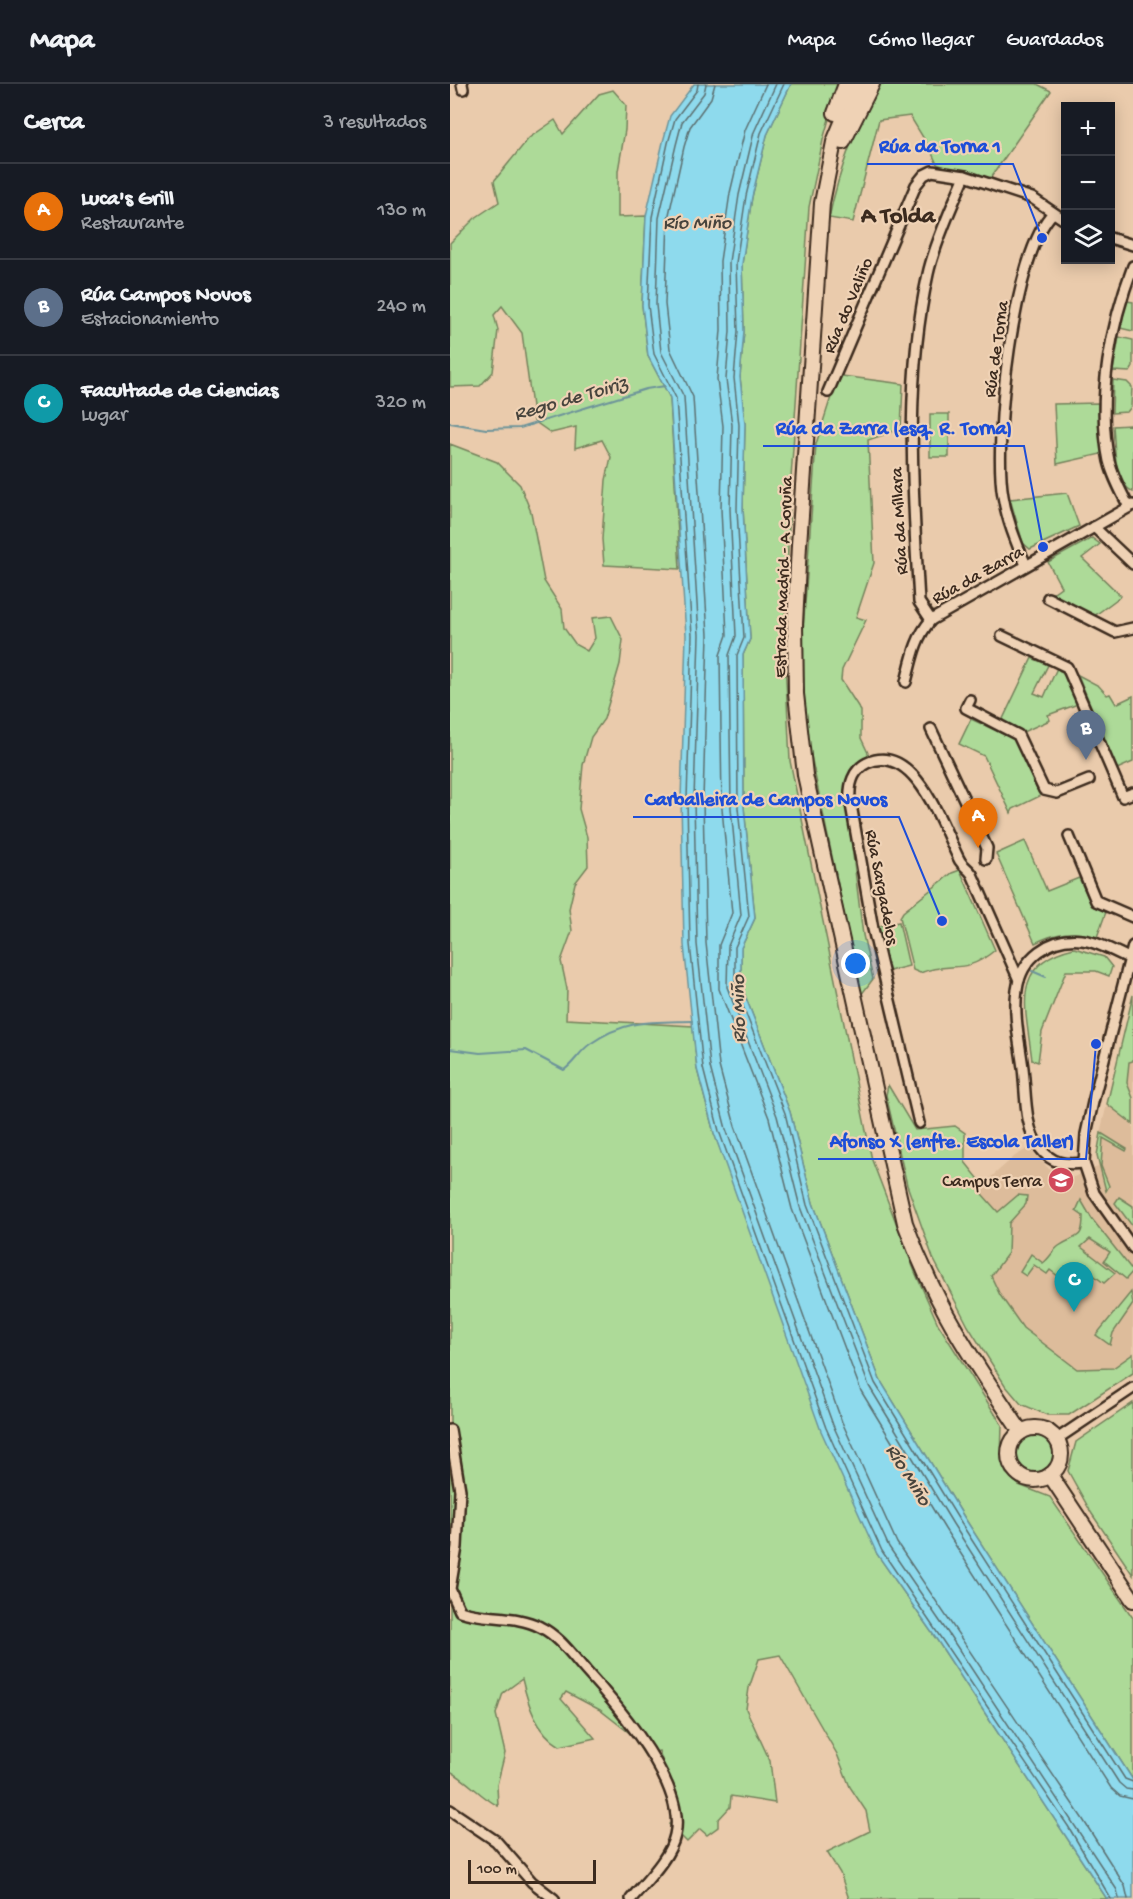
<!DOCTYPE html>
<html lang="es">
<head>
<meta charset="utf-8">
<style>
	:root { --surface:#171b24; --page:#242831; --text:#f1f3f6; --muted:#9ea1a6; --line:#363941; --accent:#0b8043 }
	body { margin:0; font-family:"Gochi Hand",sans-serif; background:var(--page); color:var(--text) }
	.controls { position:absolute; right:18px; top:18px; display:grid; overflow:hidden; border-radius:0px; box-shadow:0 3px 15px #0003 }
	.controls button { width:54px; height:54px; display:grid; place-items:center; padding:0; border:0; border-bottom:2px solid var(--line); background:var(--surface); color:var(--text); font:30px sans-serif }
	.scale { position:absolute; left:18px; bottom:15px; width:128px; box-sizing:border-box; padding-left:6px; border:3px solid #3b2a1e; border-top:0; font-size:16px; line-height:21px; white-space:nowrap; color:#3b2a1e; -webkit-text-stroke:4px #efd2b5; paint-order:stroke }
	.you { position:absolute; left:406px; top:880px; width:21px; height:21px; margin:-15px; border:4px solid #fff; border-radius:50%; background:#1a73e8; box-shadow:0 0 0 9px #1a73e833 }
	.badge { display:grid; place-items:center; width:39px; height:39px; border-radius:50%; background:var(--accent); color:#fff; font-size:20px; font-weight:700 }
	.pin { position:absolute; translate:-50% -50px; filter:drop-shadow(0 2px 3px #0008) }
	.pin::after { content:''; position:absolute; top:32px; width:21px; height:18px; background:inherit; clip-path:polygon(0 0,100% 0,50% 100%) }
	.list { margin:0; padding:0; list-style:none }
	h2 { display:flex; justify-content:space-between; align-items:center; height:78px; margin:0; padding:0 24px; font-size:26px }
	h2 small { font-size:20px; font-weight:400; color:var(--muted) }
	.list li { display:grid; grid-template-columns:39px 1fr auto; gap:18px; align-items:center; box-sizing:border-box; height:96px; padding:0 24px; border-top:2px solid var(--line) }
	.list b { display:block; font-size:22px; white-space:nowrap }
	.list p { margin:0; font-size:20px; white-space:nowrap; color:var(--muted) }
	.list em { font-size:20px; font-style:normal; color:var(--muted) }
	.icon { flex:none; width:33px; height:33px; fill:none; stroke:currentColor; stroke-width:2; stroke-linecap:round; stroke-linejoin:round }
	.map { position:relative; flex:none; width:683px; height:1815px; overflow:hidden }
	header { display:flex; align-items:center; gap:36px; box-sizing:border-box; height:84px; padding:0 30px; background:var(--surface); border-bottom:2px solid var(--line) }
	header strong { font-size:28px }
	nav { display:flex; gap:33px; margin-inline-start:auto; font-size:21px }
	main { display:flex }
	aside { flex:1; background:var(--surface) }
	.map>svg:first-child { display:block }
</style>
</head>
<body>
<header>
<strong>Mapa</strong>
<nav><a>Mapa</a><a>Cómo llegar</a><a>Guardados</a></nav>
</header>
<main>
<aside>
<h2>Cerca<small>3 resultados</small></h2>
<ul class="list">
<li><span class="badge" style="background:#e8710a">A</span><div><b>Luca's Grill</b><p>Restaurante</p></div><em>130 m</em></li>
<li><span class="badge" style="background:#5c6f8a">B</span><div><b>Rúa Campos Novos</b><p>Estacionamiento</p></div><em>240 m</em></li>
<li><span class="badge" style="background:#0f9aa8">C</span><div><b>Facultade de Ciencias</b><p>Lugar</p></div><em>320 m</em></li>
</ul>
</aside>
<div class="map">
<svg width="683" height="1815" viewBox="0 0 683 1815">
	<rect width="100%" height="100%" fill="#eacbac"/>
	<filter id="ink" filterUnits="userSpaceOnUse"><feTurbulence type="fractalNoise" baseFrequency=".0167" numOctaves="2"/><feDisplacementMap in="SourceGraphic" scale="12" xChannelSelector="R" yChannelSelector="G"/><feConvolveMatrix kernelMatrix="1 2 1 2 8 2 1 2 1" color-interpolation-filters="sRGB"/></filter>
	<g filter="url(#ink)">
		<!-- built -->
		<path fill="#ddbc9b" d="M683,911V1281L675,1276L663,1284L628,1285L573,1244L550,1211L541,1192L558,1169L559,1139L532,1110L530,1103L565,1072L579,1064L599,1085L621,1094L648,1083L651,1045Z"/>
		<!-- green -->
		<g fill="#adda98" stroke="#74825b" stroke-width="1.5">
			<path d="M341,0H389L373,56L359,123L341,394L334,556L340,677L422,1076L465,1188L488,1240L552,1341L551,1375L556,1389L569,1401L600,1413L683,1534V1696L514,1433L430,1296L363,1119L340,1028L291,901V864L305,834L294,723L293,571L300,555L293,424L295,340L290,293L294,247L292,180L302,113L317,51Z"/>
			<path d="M430,0H587L601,7L537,99L487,80L479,63L460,32L429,36L403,138L379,134C389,86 405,42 430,0Z"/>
			<path d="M163,6L176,21L175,46L168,87V133L196,132L192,221L198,272L220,314L230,485L154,481L152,455L156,396L161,373L152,356L125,364L126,343L101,349L84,337L72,249L52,222L44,231L48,246L43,288L30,302L0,303V159L25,134L49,118L44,97L79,54L105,36L113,50L149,10Z"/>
			<path d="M677,217L683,218V247L670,244Z"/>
			<path d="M669,253L683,256V283L680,288L663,287Z"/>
			<path d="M392,292L453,300L451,345L418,356L424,479L406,533L416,536L392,586L391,596L411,627V654L419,671L402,689L395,706L413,851L423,895L411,911L359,662L351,578L366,360L381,313Z"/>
			<path d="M663,296L677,298L682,303L681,323L677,328L662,329Z"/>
			<path d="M648,319L651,370L607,380L604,320Z"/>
			<rect x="480" y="330" width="19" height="43"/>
			<path d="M680,341L683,347V408C663,398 665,361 663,342Z"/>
			<path d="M0,360L47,378L70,401L81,428L94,497L112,525L114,544L126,561L137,567L145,554L142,534L161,532L173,556L170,580L154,635L141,653L133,681L129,725L137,753L138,782L125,799L119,825L122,847L111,877L117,905L116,935L243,942L247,985L264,1049L427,1470L487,1556L657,1815H399L390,1789L377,1768L420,1747L416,1727L400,1703L387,1670L330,1571L309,1575L299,1604L296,1625L320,1677L325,1719L281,1712L280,1723L268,1736V1743L257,1751L250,1745L237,1758L219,1740L231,1732L209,1667L195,1672L182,1651L150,1626L116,1608L111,1615L145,1654L110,1662C86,1648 78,1620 72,1595L53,1609L46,1630L55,1669L47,1701L48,1722C28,1711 20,1698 0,1687Z"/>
			<path d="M617,409L629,442L580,465L573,459L560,415Z"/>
			<path d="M642,454L650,460L632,474L671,512L640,535L600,511L611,503L598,478Z"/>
			<path d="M582,574L598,581L584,609L594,613L607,584L616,593L628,620L598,631L600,636L573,648L552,637Z"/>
			<path d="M628,591L649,602L657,611L660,610L666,620L683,612V678L667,685Z"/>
			<path d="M521,635L564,655L590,712L563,725L561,729L534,672L509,660Z"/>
			<path d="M575,757L597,807L629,794L642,822L656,828L647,853C623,846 607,848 585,859L546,770Z"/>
			<path d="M510,786L545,866C513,893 502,876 470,889L463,886L450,833L453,828L502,789Z"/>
			<path d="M449,838L459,882L439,887L429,842Z"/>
			<path d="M624,864L654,873L662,883L659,892L646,887H616L592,948L588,978L582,976C576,925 559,879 624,864Z"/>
			<path d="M683,911V977L679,978L677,999L683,1014V1040L657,1020Z"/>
			<path d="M438,1001L465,1046L505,1042L515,1049V1078L528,1094L532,1110L548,1128L568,1111L577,1112L576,1120L559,1139L558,1169L541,1192L550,1211L573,1244L627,1285L663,1284L683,1270V1289L619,1331H597L571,1320L555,1301L518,1242L483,1174L457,1101L436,1011Z"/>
			<path d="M651,1049L677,1065L676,1067L653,1054L651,1082L659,1102L656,1107L647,1071Z"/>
			<path d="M669,1113L683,1122V1143L665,1119Z"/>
			<path d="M631,1116L642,1135L683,1187L676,1195L654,1177L660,1168L640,1155L631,1163L665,1189L654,1199L642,1190L629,1208L600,1186L597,1190L584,1181L576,1192L570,1188L581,1170L593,1179C600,1174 603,1166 609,1162C627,1150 633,1157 633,1132L626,1127Z"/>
			<path d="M681,1208L683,1220L663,1249L660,1261L646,1251Z"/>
			<path d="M683,1319V1491L642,1430L618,1387L626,1358Z"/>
			<circle cx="585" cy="1369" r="19"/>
		</g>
		<!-- water -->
		<path fill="#8edaed" stroke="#6d949a" stroke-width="1.5" d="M244,0H341L317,51L302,113L292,180L294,247L290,293L295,340L293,424L300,555L293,571L294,723L305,834L291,864V901L340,1028L363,1119L430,1296L514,1433L683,1696V1815H657L487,1556L427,1470L371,1347L264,1049L247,985L234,861L231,715L236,551L220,314L198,272L192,221L196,132L213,58L220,32Z"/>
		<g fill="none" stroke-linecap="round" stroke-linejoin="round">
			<!-- shore -->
			<g stroke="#5c7071" stroke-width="1.5">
				<path d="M248,0L247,6L225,35L218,59L202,133L198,221L204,270L226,314L242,551L237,715L240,860L253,984L269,1047L376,1344L432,1467L618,1742L661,1815"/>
				<path d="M256,0L254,9L232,38L226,61L209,134L206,221L211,268L234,313L249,551L244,715L247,860L260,983L276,1045L383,1341L439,1463L498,1549L667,1806L669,1815"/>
				<path d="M265,0L261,14L240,43L234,63L218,135L215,220L220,265L243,313L258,551L253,715L256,859L269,982L285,1042L392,1338L447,1459L632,1734L675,1802L678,1815"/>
				<path d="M316,0L295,46L280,109L270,177L271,246L267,295L273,342L271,425L277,551L270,571L272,725L282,829L269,861V905L319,1034L342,1125L411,1307L495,1445L661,1704L670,1712L683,1715"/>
				<path d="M326,0L304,48L289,111L279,178L280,247L276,295L282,341L280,425L286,552L279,571L281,724L291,831L278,862L277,903L327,1032L350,1123L419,1302L503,1440L669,1699L676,1705L683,1706"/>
				<path d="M334,0L311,49L296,112L286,179L288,247L284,294L289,341L287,425L294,554L287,571L288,724L299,832L285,863V902L335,1029L357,1121L425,1299L509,1436L675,1695L683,1698"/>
			</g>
			<!-- stream -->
			<g stroke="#6d949a" stroke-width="2">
				<path d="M0,339L36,345L70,344L196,305L215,302"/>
				<path d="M582,887L596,893"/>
				<path d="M0,965L30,969L76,966L114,986C124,979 130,967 140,960C176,935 201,938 242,937"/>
			</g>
			<defs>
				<g id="minor">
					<path d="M12,0L13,5"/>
					<path d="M660,154L683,161"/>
					<path d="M378,308L466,101L474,91L482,87L515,92L582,114L616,137"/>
					<path d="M679,423C671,408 663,393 659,377C646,314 661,240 683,182"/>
					<path d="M644,443L683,480"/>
					<path d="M576,481C566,459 557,437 553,412C543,357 563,168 603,129"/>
					<path d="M598,514L665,548L683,544"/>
					<path d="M481,536L469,518C463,409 454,298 478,190C484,162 503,119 515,92"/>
					<path d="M552,552L617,583L673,713L683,709"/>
					<path d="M456,598C462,575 465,554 481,536L683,421"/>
					<path d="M520,616L516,624L568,651L594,706L607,709L639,696"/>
					<path d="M481,645L537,764L536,775"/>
					<path d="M619,752L646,817L683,833"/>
					<path d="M683,862L643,1018L636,1050L634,1079L644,1109L683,1164"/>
					<path d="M469,1039L423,845L400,715C399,701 403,686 417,679C466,656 494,748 510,777C513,782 518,784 522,790L569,896"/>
					<path d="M634,1079C615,1081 602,1080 590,1064C574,1045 576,1008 573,984C570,960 563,931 567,906C571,874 600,852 632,856C649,858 667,869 683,876"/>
					<path d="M0,1346L10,1406L7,1463L0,1505L10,1527C35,1536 66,1530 90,1543C109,1552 122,1571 136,1587C167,1621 237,1701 225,1751C220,1774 196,1797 181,1815"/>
					<path d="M607,1355L683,1304"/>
					<path d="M0,1726L46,1757L82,1798L104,1815"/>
				</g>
				<g id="highway">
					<path d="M408,0L384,58L372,119L349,461L345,540L346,610L355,691L455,1139C484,1219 523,1277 571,1348"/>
					<path d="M385,29L396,0"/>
					<path d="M393,58L422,0"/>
					<circle cx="585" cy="1370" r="26"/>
					<path d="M600,1391L683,1516"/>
				</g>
			</defs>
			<!-- minor casing -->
			<use href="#minor" stroke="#3b2a1e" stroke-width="14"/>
			<!-- highway casing -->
			<use href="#highway" stroke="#3b2a1e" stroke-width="18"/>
			<!-- minor -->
			<use href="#minor" stroke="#efd2b5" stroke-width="9"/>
			<!-- highway -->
			<use href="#highway" stroke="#efd2b5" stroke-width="14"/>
		</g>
	</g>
	<!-- icons -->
	<defs>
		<symbol id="university-disc" viewBox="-11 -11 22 22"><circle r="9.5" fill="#d1495b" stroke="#efd2b5"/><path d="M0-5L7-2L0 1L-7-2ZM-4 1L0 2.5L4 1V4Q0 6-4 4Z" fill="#fff"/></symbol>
	</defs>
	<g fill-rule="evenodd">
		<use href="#university-disc" x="596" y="1081" width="30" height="30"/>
	</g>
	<g text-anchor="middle" stroke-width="4.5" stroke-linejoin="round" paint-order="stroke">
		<!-- street labels -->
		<g font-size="18" fill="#3b2a1e" stroke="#efd2b5">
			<text transform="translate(397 221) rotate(-67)" y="6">Rúa do Valiño</text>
			<text transform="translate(545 265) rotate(-82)" y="6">Rúa de Torna</text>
			<text transform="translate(448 437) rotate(-93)" y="6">Rúa da Míllara</text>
			<text transform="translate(527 490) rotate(-29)" y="6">Rúa da Zarra</text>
			<text transform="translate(332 493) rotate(-88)" y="6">Estrada Madrid - A Coruña</text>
			<text transform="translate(433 803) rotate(79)" y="6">Rúa Sargadelos</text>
		</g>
		<!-- poi labels -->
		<g font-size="18" fill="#3b2a1e" stroke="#efd2b5" text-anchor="end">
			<text x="592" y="1102">Campus Terra</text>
		</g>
		<!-- water labels -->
		<g font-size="20" font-style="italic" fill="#47443d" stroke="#efd2b5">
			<text x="247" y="144">Río Miño</text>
			<text transform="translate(120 313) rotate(-16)" y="7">Rego de Toiriz</text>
			<text transform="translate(287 925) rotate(-91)" y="7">Río Miño</text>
			<text transform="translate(460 1390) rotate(58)" y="7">Río Miño</text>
		</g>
		<!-- district labels -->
		<g font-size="24" font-weight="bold" fill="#3b2a1e" stroke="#efd2b5">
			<text x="448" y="138">A Tolda</text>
		</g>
	</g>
	<!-- callouts -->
	<path fill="none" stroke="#1d4ed8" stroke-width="2" d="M592 154L563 80H417M593 463L574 362H313M492 837L449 733H183M646 960L636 1075H368"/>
	<g fill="#1d4ed8" stroke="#efd2b5" stroke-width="2">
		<circle cx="592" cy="154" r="6"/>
		<circle cx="593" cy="463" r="6"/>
		<circle cx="492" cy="837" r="6"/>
		<circle cx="646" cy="960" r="6"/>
	</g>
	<g font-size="20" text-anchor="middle" font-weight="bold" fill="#1d4ed8" stroke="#efd2b5" stroke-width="4.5" stroke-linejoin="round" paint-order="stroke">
		<text x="490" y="68">Rúa da Torna 1</text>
		<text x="444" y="350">Rúa da Zarra (esq. R. Torna)</text>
		<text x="316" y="721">Carballeira de Campos Novos</text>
		<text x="502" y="1063">Afonso X (enfte. Escola Taller)</text>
	</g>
</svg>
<div class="controls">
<button>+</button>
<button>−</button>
<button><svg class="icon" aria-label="layers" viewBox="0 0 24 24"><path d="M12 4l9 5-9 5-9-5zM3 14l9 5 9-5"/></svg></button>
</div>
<div class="scale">100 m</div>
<div class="you"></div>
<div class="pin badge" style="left:528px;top:764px;background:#e8710a">A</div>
<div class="pin badge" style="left:636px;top:676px;background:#5c6f8a">B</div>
<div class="pin badge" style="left:624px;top:1228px;background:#0f9aa8">C</div>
</div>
</main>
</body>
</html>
